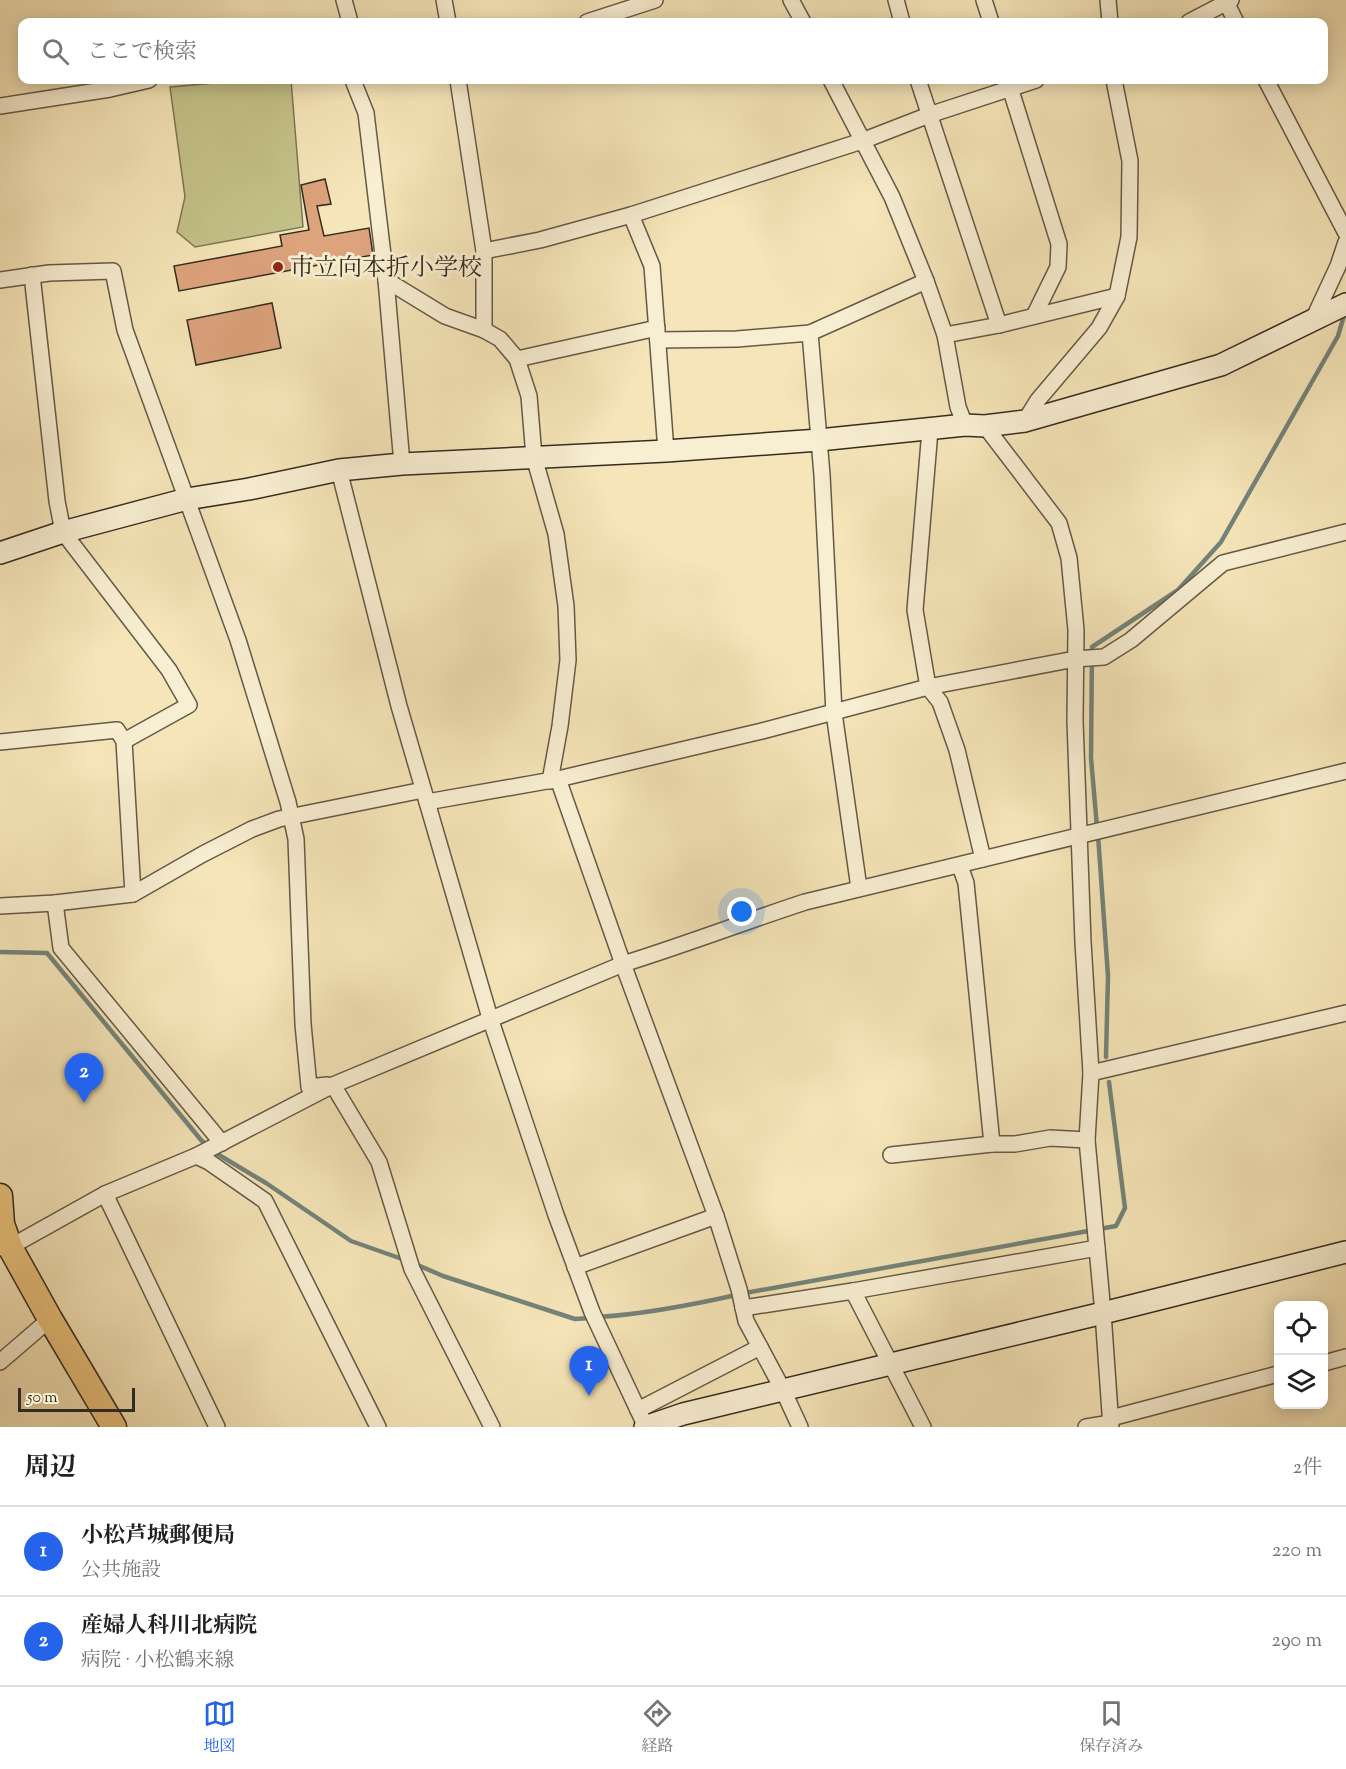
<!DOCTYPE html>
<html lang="ja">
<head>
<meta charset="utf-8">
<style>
	:root { --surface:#fff; --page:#f2f2f2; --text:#202124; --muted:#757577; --line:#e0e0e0; --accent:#2563eb }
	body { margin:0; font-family:"Sorts Mill Goudy","Noto Serif JP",serif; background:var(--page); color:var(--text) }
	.controls { position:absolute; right:18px; bottom:18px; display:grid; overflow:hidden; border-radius:12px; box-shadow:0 3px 15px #0003 }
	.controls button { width:54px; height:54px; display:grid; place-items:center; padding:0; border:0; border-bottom:2px solid var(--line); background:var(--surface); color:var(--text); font:30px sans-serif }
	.scale { position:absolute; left:18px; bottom:15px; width:117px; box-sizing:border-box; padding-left:6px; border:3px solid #352c21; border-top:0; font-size:16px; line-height:21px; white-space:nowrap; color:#352c21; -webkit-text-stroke:4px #f8eed1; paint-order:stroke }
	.you { position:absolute; left:742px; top:912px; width:21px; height:21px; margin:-15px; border:4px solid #fff; border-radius:50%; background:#1a73e8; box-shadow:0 0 0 9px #1a73e833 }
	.badge { display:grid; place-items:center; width:39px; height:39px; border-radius:50%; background:var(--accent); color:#fff; font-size:20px; font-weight:700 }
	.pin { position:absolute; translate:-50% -50px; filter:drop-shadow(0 2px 3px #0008) }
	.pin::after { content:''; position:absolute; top:32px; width:21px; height:18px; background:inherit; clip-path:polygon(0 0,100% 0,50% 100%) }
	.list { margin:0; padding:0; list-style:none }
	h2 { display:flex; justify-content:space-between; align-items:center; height:78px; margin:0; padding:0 24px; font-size:26px }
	h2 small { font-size:20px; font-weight:400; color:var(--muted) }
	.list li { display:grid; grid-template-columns:39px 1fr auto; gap:18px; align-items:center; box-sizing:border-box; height:90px; padding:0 24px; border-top:2px solid var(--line) }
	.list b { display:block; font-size:22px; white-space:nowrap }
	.list p { margin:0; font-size:20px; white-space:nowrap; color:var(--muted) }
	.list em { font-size:20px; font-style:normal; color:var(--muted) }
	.icon { flex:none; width:33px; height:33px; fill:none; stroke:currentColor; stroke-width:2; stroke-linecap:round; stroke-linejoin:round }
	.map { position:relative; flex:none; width:1346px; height:1427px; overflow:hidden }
	.search { position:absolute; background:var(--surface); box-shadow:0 3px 15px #0003; left:18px; right:18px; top:18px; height:66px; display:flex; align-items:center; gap:15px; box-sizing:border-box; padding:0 21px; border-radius:12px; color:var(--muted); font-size:22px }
	.sheet { height:258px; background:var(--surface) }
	nav { display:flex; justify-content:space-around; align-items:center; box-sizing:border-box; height:84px; border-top:2px solid var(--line); background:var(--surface); font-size:16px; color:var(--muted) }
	nav a { display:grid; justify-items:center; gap:3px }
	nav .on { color:var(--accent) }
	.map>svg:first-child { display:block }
</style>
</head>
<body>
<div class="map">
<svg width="1346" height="1427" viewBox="0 0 1346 1427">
	<rect width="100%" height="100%" fill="#f5e5b8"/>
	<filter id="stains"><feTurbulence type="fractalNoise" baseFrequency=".00333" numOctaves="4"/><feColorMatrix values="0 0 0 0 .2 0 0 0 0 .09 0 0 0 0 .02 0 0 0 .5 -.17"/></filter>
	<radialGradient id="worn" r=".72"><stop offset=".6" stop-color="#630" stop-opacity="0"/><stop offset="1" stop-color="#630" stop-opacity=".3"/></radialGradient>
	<!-- green -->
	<path fill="#c4c289" stroke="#7c7755" stroke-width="1.5" d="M249,80H291L303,227L195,247L177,232L185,197L170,87Z"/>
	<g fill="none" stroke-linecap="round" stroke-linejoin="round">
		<!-- stream -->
		<g stroke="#73847a" stroke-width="4.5">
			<path d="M1097,827L1091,758L1092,647L1178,590L1221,542L1338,336L1345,312"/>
			<path d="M1098,835L1108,976L1106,1057"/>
			<path d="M0,952L47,953L201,1140L219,1155L266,1183L351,1241L405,1260"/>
			<path d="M413,1263L443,1276L575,1319L590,1318"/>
			<path d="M598,1317C648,1314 697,1304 745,1293L1116,1226L1125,1208L1109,1082"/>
		</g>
	</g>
	<!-- building -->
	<g fill="#dca37d" stroke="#352c21" stroke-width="1.5">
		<path d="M325,179L331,204L317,206L324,236L369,228L373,255L179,291L174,266L282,246L280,235L309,230L301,185Z"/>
		<path d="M272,303L281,348L196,365L187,320Z"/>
	</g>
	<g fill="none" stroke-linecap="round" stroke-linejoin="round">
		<defs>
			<g id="street">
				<path d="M344,0L350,22"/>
				<path d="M444,0L448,22"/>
				<path d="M791,0L803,22"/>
				<path d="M896,0L902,22"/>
				<path d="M984,0L991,22"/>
				<path d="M1108,0L1110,22"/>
				<path d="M1225,0L1236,22"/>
				<path d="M587,22L655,0"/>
				<path d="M1189,22L1231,0"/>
				<path d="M355,80L354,83L366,113L386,280L402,464"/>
				<path d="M458,80L484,251V330"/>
				<path d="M831,80L892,197L926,281L945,335L958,407L965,425"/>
				<path d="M918,80L999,325"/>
				<path d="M1266,80L1346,233"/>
				<path d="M1008,81L1059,244L1058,267L1034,316"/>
				<path d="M0,106L110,89L149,80"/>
				<path d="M631,215L652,266L666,451"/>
				<path d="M484,251L540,240L631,215L862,141L929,115L1036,80"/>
				<path d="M32,275L57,501L63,532L169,670L189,705L124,741"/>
				<path d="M0,280L49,273L113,271L125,330L238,640L288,802L296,839L303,1024L309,1087L327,1085"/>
				<path d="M386,280L445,316L484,330L500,339L517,359L529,396L534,457L556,534L566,606L568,660L560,726L550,781"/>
				<path d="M1312,322L1338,266L1346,242"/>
				<path d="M810,333L822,475L834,713L859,888"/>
				<path d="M945,335L999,325L1117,296"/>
				<path d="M658,340L737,339L810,333L926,281"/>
				<path d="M517,359L657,328"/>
				<path d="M1025,421L1038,400L1099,328L1117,296L1129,237L1130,161L1114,80"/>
				<path d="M985,426L1059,523L1069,558L1076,630L1075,721L1083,942L1091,1073L1087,1140L1103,1313L1111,1427"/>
				<path d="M930,430L915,610L928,687L940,702L957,750L983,859"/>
				<path d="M339,470L399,706L490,1018L556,1215L592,1312L646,1427"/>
				<path d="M0,742L117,730L124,741L133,894"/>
				<path d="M558,779L623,964L716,1216L739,1289L746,1321L783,1390L800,1427"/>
				<path d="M427,802L558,779L762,731L928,687L1075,659L1104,657L1131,640L1223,563L1346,532"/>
				<path d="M960,866L966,883L992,1144"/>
				<path d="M55,903L61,948L222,1143"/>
				<path d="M0,906L55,903L133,894L203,854L252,829L279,819L423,790"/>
				<path d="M1091,1073L1346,1013"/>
				<path d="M333,1085L379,1162L412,1269L492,1427"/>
				<path d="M891,1155L992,1144H1015L1050,1138L1087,1140"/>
				<path d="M196,1156L209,1162L265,1201L378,1427"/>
				<path d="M105,1194L217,1427"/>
				<path d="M3,1248L10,1247L105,1194L196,1156L333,1085L623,964C684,945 744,922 805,902L1346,771"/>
				<path d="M575,1267L716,1216"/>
				<path d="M853,1291L1097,1248"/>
				<path d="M743,1308L853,1291L923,1427"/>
				<path d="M0,1362L50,1319"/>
				<path d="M1324,1363L1346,1357"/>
				<path d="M638,1410L760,1347"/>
				<path d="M1111,1418L1278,1374"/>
				<path d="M1086,1427L1111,1423"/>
			</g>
			<g id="secondary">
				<path d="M0,553L63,532L187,499L249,489L339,470L402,464L666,451L819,440L965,425L985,426L1025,421L1221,365L1346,304"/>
				<path d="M645,1427L683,1414L1103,1313L1346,1252"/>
			</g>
			<path id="primary" d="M0,1196L2,1224L10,1247L50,1319L114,1427"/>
		</defs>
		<!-- street casing -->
		<use href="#street" stroke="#655a47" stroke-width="18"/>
		<!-- secondary casing -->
		<use href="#secondary" stroke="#352c21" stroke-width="24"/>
		<!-- primary casing -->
		<use href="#primary" stroke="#352c21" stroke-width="27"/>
		<!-- street -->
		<use href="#street" stroke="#f8eed1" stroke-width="15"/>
		<!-- secondary -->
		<use href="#secondary" stroke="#f8eed1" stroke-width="21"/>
		<!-- primary -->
		<use href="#primary" stroke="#eac27c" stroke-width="24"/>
	</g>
	<!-- markers -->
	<circle fill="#8f2418" stroke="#f8eed1" stroke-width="2" cx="278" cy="267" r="6"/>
	<g text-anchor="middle" stroke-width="6" stroke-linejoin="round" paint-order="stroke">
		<!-- poi labels -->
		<g font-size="24" fill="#352c21" stroke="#f8eed1" text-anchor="start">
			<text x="290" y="275">市立向本折小学校</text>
		</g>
	</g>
	<rect width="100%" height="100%" filter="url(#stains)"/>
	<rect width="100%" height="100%" fill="url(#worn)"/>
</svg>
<div class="controls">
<button><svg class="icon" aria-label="locate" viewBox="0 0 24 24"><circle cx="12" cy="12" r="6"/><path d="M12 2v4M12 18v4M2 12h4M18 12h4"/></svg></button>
<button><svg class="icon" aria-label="layers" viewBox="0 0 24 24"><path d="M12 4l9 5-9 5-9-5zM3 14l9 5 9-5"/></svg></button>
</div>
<div class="scale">50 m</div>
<div class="you"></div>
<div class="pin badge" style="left:589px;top:1396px">1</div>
<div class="pin badge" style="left:84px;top:1103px">2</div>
<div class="search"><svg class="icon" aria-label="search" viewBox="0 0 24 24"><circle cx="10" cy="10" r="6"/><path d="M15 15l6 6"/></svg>ここで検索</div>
</div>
<section class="sheet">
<h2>周辺<small>2件</small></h2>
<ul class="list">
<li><span class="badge">1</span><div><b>小松芦城郵便局</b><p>公共施設</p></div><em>220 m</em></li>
<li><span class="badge">2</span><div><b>産婦人科川北病院</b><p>病院 · 小松鶴来線</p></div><em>290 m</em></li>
</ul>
</section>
<nav>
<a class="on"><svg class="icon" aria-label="map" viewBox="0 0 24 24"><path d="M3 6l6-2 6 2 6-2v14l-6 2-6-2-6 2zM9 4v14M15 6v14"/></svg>地図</a>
<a><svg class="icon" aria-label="directions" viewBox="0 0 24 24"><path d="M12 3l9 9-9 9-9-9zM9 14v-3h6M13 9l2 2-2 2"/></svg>経路</a>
<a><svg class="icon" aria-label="saved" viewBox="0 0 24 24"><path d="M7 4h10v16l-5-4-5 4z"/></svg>保存済み</a>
</nav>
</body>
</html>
